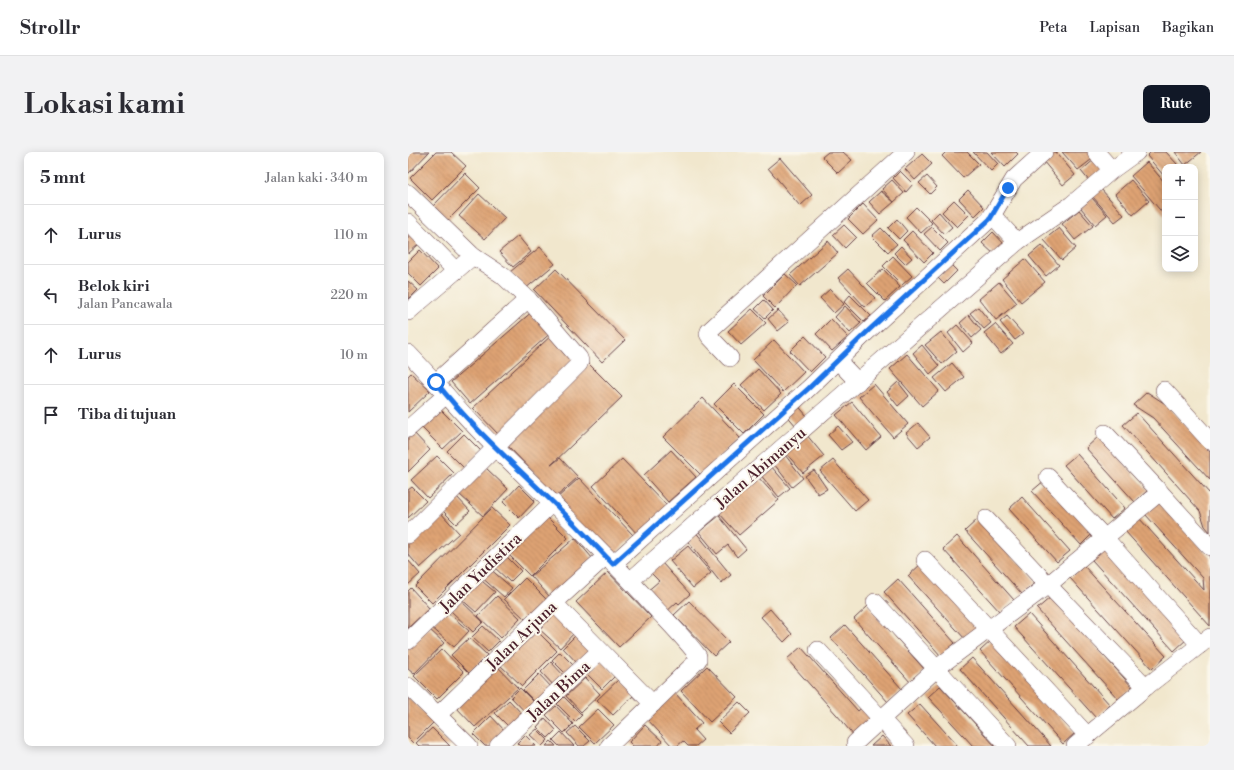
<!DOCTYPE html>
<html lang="id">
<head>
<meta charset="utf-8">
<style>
	:root { --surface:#fff; --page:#f2f2f3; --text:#2b2b33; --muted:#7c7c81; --line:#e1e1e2; --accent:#111827 }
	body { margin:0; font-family:"Libre Bodoni",serif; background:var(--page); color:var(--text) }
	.controls { position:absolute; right:12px; top:12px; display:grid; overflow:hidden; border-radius:8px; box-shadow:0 2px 10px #0003 }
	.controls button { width:36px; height:36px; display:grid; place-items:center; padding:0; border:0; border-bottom:1px solid var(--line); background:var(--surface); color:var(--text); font:20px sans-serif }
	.stop { position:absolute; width:12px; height:12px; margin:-9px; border:3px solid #1a73e8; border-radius:50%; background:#fff }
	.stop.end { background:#1a73e8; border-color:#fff; box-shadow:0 1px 4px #0008 }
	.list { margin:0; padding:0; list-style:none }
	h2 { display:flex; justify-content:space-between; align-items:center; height:52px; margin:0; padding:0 16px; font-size:17px }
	h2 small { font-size:13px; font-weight:400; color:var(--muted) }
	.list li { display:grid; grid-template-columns:26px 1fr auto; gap:12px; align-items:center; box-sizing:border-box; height:60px; padding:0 16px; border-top:1px solid var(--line) }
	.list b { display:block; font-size:15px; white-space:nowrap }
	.list p { margin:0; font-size:13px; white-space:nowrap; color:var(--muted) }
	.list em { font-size:13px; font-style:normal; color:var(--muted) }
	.icon { flex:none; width:22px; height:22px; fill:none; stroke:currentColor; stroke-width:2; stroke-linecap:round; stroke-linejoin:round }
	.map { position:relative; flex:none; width:802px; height:594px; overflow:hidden; border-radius:8px }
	header { display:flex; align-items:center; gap:24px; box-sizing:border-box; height:56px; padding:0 20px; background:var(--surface); border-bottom:1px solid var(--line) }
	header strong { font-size:19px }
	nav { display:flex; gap:22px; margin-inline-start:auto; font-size:14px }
	.intro { display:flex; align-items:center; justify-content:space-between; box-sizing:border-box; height:96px; padding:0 24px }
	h1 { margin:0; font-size:28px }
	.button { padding:10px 18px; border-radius:8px; background:var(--accent); color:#fff; font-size:14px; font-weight:700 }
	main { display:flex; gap:24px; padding:0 24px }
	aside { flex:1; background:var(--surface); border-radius:8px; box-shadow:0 2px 10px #0003 }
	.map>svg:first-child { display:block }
</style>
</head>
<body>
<header>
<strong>Strollr</strong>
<nav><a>Peta</a><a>Lapisan</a><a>Bagikan</a></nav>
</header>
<div class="intro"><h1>Lokasi kami</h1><a class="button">Rute</a></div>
<main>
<aside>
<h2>5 mnt<small>Jalan kaki · 340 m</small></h2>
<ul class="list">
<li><svg class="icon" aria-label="ahead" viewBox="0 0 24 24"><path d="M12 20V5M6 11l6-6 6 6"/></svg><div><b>Lurus</b></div><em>110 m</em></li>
<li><svg class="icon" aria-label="left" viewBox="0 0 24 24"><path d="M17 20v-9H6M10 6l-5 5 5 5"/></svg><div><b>Belok kiri</b><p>Jalan Pancawala</p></div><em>220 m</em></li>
<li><svg class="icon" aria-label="ahead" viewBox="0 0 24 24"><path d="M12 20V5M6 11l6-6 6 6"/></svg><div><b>Lurus</b></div><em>10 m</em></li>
<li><svg class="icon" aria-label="arrive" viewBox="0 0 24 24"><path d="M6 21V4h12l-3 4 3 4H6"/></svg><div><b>Tiba di tujuan</b></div></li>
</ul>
</aside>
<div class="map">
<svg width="802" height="594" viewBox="0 0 802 594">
	<defs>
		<pattern id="building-back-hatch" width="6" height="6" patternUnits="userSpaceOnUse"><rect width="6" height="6" fill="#dea373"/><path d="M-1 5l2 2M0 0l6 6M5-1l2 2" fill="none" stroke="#b6845f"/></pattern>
	</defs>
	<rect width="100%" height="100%" fill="#fbf7ec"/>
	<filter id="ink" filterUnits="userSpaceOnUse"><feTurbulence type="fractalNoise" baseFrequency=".025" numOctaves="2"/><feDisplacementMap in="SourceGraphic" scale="8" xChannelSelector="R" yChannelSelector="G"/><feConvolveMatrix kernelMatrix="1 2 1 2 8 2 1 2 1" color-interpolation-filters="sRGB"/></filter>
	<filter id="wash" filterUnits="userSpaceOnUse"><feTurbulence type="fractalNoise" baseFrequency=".012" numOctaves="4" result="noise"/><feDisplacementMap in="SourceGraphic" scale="16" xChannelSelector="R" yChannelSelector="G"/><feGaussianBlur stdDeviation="0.9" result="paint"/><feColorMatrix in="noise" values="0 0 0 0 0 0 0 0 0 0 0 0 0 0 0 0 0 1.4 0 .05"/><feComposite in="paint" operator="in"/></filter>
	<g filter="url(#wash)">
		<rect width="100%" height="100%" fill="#f1e7cd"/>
		<g id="blocks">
			<!-- building -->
			<g fill="url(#building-back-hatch)">
				<path d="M0,0H21L0,22Z"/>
				<path d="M28,0H43L58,14L24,48L2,26Z"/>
				<path d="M420,0H435L444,8L430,21L414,5Z"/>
				<path d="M538,0H559L571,12L555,26L534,4Z"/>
				<path d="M565,0H579L590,12L583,19Z"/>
				<path d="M583,0H608L610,2L597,15Z"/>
				<path d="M646,0H648L667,23L655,33L635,9Z"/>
				<path d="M654,0H685L688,4L670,18Z"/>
				<path d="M743,0H758L769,12L766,15H757V22L756,24L739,4Z"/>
				<path d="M767,0H793L777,13Z"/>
				<path d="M514,2L524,12L507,28L497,17Z"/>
				<path d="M372,6L404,43L392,54L360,16Z"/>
				<path d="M688,6L697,17L682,30L673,19Z"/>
				<path d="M739,10L757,31V64L723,24Z"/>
				<path d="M492,19L505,32L498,40L485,26Z"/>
				<path d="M57,21L72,36L40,68L25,54Z"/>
				<path d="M519,24L529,35L522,42L511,31Z"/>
				<path d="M484,28L496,41L486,50L472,62L461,50L473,39L486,50L474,37Z"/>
				<path d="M723,28L741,49L725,63L707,42Z"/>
				<path d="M693,37L716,63L707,70L684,44Z"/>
				<path d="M560,38L576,55L567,64L551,47Z"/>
				<path d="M71,42L97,66L77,87L51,64Z"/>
				<path d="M684,46L699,63L687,73L673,56Z"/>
				<path d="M546,48L561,63L549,75L534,60Z"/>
				<path d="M455,52L470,68L455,82L440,67Z"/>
				<path d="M508,55L524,71L513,81L498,65Z"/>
				<path d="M671,58L685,74L667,88L654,72Z"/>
				<path d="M531,60L544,75L536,82L523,68Z"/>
				<path d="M489,67L499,79L491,87L480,76Z"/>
				<path d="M436,73L448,85L437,96L425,83Z"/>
				<path d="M524,75L540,91L532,99L516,82Z"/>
				<path d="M473,76L489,92L480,100L464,84Z"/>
				<path d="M651,76L668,96L654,108L636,88Z"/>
				<path d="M504,79L525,101L516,110L495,88Z"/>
				<path d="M585,80L597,93L587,103L574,91Z"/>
				<path d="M0,81L11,92L0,102Z"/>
				<path d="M110,84L123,100L105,115L91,100Z"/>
				<path d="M420,89L430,101L392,134L382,123Z"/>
				<path d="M634,93L651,113L638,124L621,104Z"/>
				<path d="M493,94L504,106L497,112L486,101Z"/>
				<path d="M132,95L147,112L117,137L102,120Z"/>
				<path d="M12,98L30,117L13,134L0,121V110Z"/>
				<path d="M485,104L504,124L494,133L475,114Z"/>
				<path d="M617,107L637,130L613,150L594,127Z"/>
				<path d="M543,113L549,119L536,132L530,126Z"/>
				<path d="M148,117L217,188L194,210L126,138Z"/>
				<path d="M440,117L467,146L457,155L430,126Z"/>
				<path d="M475,117L492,135L477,149L459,131Z"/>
				<path d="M377,122L389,133L367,156L355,144Z"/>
				<path d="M0,129L10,138L0,148Z"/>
				<path d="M591,130L609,151L588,168L571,147Z"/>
				<path d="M422,137L436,152L426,161L412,146Z"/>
				<path d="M442,143L463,164L456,170L436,150Z"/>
				<path d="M356,148L365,158L357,166L347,157Z"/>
				<path d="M437,154L453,171L442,181L427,165Z"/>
				<path d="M570,155L583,171L576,177L562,161Z"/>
				<path d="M344,157L358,171L333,193L320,179Z"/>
				<path d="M126,158L145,179L62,252L43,230Z"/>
				<path d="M370,158L381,170L370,179L360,167Z"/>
				<path d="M561,163L573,178L564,186L552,171Z"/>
				<path d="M599,164L615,182L607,188L592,170Z"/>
				<path d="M423,167L440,185L424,199L408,182Z"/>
				<path d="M587,172L605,192L593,202L576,181Z"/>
				<path d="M549,173L565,191L555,200L540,181Z"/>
				<path d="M533,180L549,199L534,212L517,193Z"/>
				<path d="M146,181L171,209L91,283L65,256Z"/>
				<path d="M397,184L417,205L402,220L382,199Z"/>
				<path d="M366,188L396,220L375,240L345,208Z"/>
				<path d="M514,193L531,214L522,222L505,201Z"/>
				<path d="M499,202L531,239L514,254L482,217Z"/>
				<path d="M544,211L556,225L538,240L526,226Z"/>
				<path d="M181,212L214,245L142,314L152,306L170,325L146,347L131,326L98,292Z"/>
				<path d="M350,217L373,242L356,258L333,233Z"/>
				<path d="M3,221L22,239L0,260V224Z"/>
				<path d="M490,230L501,244L490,254L479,240Z"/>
				<path d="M326,232L356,262L336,282L306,252Z"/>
				<path d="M466,232L500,272L485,285L451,245Z"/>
				<path d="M739,240L759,253L802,300V328L745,266L725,253Z"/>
				<path d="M295,246L332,286L293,323L255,285Z"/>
				<path d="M444,250L473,285L458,298L428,263Z"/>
				<path d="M388,251L399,264L388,274L377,261Z"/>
				<path d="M31,256L54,279L35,297L12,274Z"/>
				<path d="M729,261L802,342V380L797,374L792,359L715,273Z"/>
				<path d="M510,271L522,285L510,295L498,281Z"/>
				<path d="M430,274L444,290L433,298L420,283Z"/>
				<path d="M5,280L22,298L0,320V285Z"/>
				<path d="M56,282L73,299L56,316L39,299Z"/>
				<path d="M398,282L416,304L395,321L377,300Z"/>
				<path d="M691,284L740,338L727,350L678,296Z"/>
				<path d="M263,298L288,325L260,350L236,323Z"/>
				<path d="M669,302L717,356L704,367L656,313Z"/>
				<path d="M377,303L395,326L384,335L366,312Z"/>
				<path d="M29,304L46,321L20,346L3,328Z"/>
				<path d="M214,307L261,356L231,384L185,334Z"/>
				<path d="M425,308L460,348L447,359L412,319Z"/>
				<path d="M362,313L382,336L371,345L351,321Z"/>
				<path d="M77,315L100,337L75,364L51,342Z"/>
				<path d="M406,318L419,337L410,342L397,324Z"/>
				<path d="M350,325L371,348L331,383L310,360Z"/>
				<path d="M171,326L226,384L202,406L147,348Z"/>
				<path d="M637,328L685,381L673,393L624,339Z"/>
				<path d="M111,333L127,349L111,366L95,350Z"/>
				<path d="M4,335L18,349L0,366V338Z"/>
				<path d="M48,344L62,359L48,372L34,358Z"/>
				<path d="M614,345L662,399L649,410L601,357Z"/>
				<path d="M751,349L802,405V474L717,379L731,366L796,438L795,426L737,362Z"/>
				<path d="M84,356L102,373L24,451L7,434Z"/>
				<path d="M32,360L51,381L12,416L0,402V389Z"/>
				<path d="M136,362L160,386L122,424L98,400Z"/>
				<path d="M311,364L338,397L329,405L320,393L309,402L291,380Z"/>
				<path d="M571,366L628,430L614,442L557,379Z"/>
				<path d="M286,378L323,423L313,431L277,386Z"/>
				<path d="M549,384L606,448L592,460L535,397Z"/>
				<path d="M167,386L185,407L142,445L123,424Z"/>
				<path d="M280,394L303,421L285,436L262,409Z"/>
				<path d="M698,395L780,486L766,499L684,408Z"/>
				<path d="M96,402L113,419L102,430L85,414Z"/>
				<path d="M0,408L12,422L0,433Z"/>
				<path d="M254,411L282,442L271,452L269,450L256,462L237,441L251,429L243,421Z"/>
				<path d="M514,411L572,475L557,487L500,424Z"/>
				<path d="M676,414L758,504L744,517L662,426Z"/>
				<path d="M80,415L104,436L96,445L72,424Z"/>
				<path d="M200,420L243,465L211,495L168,450Z"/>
				<path d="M69,425L87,440L68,460L51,445Z"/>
				<path d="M117,426L138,447L118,468L96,447Z"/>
				<path d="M490,427L547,491L533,504L476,440Z"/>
				<path d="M3,436L21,456L0,476V439Z"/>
				<path d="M89,444L112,466L93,486L70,464Z"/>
				<path d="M643,445L725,536L711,548L629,457Z"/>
				<path d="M51,447L75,470L65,480L41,457Z"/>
				<path d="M281,449L321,490L306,504L266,463Z"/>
				<path d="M460,454L517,518L503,531L446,467Z"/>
				<path d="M362,457L384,482L376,490L353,465Z"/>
				<path d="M37,458L61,479L46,495L22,474Z"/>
				<path d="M144,459L167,480L152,496L129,475Z"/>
				<path d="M621,462L702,553L688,566L606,475Z"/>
				<path d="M437,473L494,537L480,550L423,486Z"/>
				<path d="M75,474L91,489L80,500L64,485Z"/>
				<path d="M20,476L36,491L6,522L0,517V497Z"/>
				<path d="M127,477L149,499L114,534L92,513Z"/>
				<path d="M168,483L184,500L171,513L155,496Z"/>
				<path d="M61,486L79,503L61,521L43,503Z"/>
				<path d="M584,488L667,581L655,592L572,499Z"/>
				<path d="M393,495L450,559L457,553L468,566L447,585L436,572V571L379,507Z"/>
				<path d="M34,497L56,520L29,547L6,524Z"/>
				<path d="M152,500L167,515L159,523L144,508Z"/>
				<path d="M564,506L627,576L643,594H621L561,527L552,517Z"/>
				<path d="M194,508L208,523L194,537L179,522Z"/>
				<path d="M143,510L158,526L148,536L133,520Z"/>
				<path d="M89,514L110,536L67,575L46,553Z"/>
				<path d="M299,514L329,545L302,570L273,539Z"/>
				<path d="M131,522L145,537L130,553L115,538Z"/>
				<path d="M177,526L192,542L173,560L158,544Z"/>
				<path d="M212,526L227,542L205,563L189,548Z"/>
				<path d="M532,534L559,563L587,594H565L555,583L520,545Z"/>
				<path d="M112,536L130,554L120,563L103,545Z"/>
				<path d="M267,541L294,571L286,578L295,588L288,594H280L275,589L269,594H264L239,567Z"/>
				<path d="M0,545L26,570L5,591L0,586Z"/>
				<path d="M156,545L174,563L167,570L149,552Z"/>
				<path d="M101,548L115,563L102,576L87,561Z"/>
				<path d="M331,550L342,561L321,581L310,570Z"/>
				<path d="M512,552L538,581L550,594H527L499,563Z"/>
				<path d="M148,554L165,572L156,581L138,563Z"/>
				<path d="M190,557L206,573L187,591L171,575Z"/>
				<path d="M83,564L97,579L81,594H77L65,582Z"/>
				<path d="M137,566L148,578L140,586L129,575Z"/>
				<path d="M237,573L254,589L250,594H225L221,590Z"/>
				<path d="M167,574L182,589L176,594H171L159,581Z"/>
				<path d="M24,576L42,594H11L8,591Z"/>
				<path d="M129,577L140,588L134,594L122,583Z"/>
				<path d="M153,580L166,594H151L145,588Z"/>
				<path d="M117,583L128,594H112L109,591Z"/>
				<path d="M474,584L483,594H463Z"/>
				<path d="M143,589L148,594H138Z"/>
			</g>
		</g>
	</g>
	<g filter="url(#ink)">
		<use href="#blocks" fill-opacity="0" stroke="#633d43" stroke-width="1"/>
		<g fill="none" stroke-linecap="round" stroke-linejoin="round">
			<defs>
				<g id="street">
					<path d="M704,18L729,0"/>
					<path d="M0,41L65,104L94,123L120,147L171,206L172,209L171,212L0,383"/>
					<path d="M584,63L609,90"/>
					<path d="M0,70L48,119"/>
					<path d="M0,160L65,104"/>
					<path d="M0,201C30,232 57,266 88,296C143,350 199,402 250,459C264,474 278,488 290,504V508L201,594"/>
					<path d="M322,206L302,185L300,182L301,179L498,0"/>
					<path d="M430,209L450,230"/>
					<path d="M28,230L120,147"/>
					<path d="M756,238L802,289"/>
					<path d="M0,277L38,243"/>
					<path d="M697,281L752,340L802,395"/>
					<path d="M640,325L696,385L792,493"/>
					<path d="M578,367L640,433L738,535"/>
					<path d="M517,408L680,584"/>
					<path d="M205,412L401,236L460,179L582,67L606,27L636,0"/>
					<path d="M223,428L609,90L663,53L704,18L688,0"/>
					<path d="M467,450L600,594"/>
					<path d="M146,451L245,552"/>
					<path d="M0,489L145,350"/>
					<path d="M410,498L498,594"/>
					<path d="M0,534L61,594"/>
					<path d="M30,563L146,451L198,404"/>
					<path d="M447,591L529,516L640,433L752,340"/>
					<path d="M90,594L192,499"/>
					<path d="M667,594L738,535L802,485"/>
				</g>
			</defs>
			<!-- street casing -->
			<use href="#street" stroke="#633d43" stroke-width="18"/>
			<!-- street -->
			<use href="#street" stroke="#fff" stroke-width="17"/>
		</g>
	</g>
	<g fill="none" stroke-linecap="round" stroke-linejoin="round" filter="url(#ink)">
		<!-- route -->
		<path stroke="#1a73e8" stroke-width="5" d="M28,230C59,270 98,305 134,340C159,363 182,388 205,412L401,236L460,179L582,67L600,36"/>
	</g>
	<g text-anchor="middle" stroke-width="4" stroke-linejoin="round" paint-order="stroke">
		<!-- street labels -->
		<g font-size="16" fill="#4a1f2b" stroke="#fbf7ec">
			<text transform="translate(352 315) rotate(-41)" y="6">Jalan Abimanyu</text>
			<text transform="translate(72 420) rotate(-44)" y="6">Jalan Yudistira</text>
			<text transform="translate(113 483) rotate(-44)" y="6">Jalan Arjuna</text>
			<text transform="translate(150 538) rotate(-43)" y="6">Jalan Bima</text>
		</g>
	</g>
</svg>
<div class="controls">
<button>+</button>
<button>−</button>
<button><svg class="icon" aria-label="layers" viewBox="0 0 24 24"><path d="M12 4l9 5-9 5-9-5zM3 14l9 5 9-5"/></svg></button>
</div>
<div class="stop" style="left:28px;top:230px"></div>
<div class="stop end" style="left:600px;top:36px"></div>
</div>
</main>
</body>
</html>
